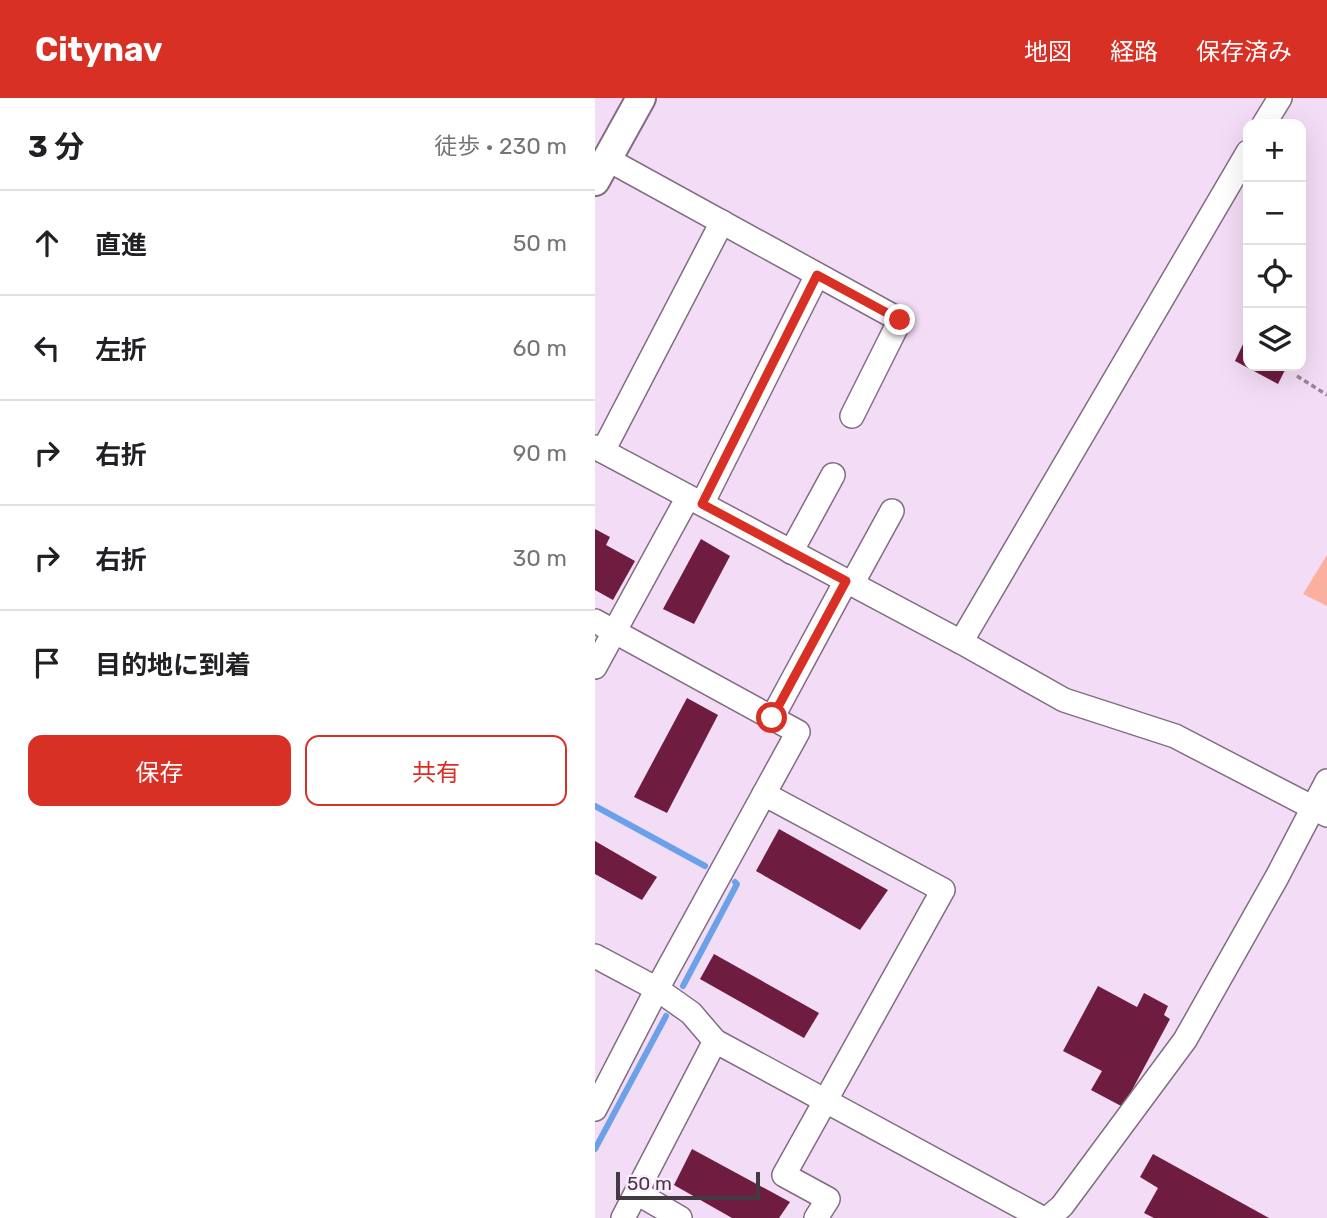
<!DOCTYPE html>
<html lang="ja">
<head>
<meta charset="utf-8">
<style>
	:root { --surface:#fff; --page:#f2f2f2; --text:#202124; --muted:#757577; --line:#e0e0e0; --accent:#d93025 }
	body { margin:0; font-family:Rubik,"Noto Sans JP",sans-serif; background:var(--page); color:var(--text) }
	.controls { position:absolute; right:21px; top:21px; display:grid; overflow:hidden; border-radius:14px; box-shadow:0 7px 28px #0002 }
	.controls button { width:63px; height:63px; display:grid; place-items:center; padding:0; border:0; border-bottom:2px solid var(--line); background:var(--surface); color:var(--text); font:35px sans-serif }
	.scale { position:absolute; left:21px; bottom:18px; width:144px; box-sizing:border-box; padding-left:7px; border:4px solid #423942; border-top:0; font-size:19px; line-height:24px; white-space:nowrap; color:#423942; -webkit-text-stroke:5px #feebff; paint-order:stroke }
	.stop { position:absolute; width:21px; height:21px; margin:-16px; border:5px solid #d93025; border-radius:50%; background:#fff }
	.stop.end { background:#d93025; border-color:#fff; box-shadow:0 2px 7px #0008 }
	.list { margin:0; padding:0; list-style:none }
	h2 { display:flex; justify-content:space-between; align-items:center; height:91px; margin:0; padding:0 28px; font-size:30px }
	h2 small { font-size:23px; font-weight:400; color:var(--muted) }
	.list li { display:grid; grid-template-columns:46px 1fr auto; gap:21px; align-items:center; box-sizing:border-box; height:105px; padding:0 28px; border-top:2px solid var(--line) }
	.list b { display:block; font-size:26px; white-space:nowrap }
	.list em { font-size:23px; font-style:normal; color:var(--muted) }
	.actions { display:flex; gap:14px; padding:21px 28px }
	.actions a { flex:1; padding:16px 0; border:2px solid var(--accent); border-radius:14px; text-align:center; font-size:24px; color:var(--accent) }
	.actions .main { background:var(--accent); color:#fff }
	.icon { flex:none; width:38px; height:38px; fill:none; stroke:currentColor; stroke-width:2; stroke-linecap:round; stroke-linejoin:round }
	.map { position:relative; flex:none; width:732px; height:1120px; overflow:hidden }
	header { display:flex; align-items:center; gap:42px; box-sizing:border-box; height:98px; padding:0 35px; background:var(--accent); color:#fff }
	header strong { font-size:33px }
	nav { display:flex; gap:38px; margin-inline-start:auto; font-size:24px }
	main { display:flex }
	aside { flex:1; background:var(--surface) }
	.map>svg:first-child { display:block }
</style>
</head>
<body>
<header>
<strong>Citynav</strong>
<nav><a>地図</a><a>経路</a><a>保存済み</a></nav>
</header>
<main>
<aside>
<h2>3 分<small>徒歩 · 230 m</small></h2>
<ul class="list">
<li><svg class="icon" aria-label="ahead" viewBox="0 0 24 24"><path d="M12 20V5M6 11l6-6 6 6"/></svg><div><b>直進</b></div><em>50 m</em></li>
<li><svg class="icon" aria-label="left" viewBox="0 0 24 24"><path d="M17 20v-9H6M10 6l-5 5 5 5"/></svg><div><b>左折</b></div><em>60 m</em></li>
<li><svg class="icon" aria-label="right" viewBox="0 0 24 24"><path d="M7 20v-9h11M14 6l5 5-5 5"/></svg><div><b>右折</b></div><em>90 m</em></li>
<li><svg class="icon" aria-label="right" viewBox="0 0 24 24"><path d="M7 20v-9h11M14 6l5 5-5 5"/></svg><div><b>右折</b></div><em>30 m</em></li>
<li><svg class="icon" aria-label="arrive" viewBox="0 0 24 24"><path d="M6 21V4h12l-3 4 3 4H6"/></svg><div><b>目的地に到着</b></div></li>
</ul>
<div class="actions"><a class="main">保存</a><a>共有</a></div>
</aside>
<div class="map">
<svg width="732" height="1120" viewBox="0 0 732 1120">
	<rect width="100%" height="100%" fill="#f3dcf5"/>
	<!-- green -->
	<path fill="#fbb09f" d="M732,457V508L708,496Z"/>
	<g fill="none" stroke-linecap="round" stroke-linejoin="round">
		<!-- stream -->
		<g stroke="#6aa1e8" stroke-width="6">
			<path d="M0,708L110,768"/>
			<path d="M88,888L142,786L140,784"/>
			<path d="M0,1051L71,918"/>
		</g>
	</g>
	<!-- building -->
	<g fill="#6e1c3f">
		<path d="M649,244L653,247V268H692L683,286L640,263Z"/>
		<path d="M0,431L15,439L11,447L40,463L18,502L0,492Z"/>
		<path d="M106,441L135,458L99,526L68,511Z"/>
		<path d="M92,600L123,617L72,715L39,699Z"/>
		<path d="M184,731L293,792L265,832L161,773Z"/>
		<path d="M0,743L62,779L47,802L0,776Z"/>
		<path d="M119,856L224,915L209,940L105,881Z"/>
		<path d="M503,888L542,909L549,895L573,908L569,917L575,921L528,1009L496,992L507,973L468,953Z"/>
		<path d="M97,1051L195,1104L184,1120H137L79,1087Z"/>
		<path d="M558,1056L674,1120H559L549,1115L563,1090L545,1079Z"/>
	</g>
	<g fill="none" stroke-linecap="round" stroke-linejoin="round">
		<defs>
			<g id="minor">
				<path d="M669,26L685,0"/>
				<path d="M12,61L305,222L257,318"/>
				<path d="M0,349L366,544L469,602L580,638L732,717"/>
				<path d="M8,353L127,124"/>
				<path d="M107,406L222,177"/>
				<path d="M196,454L238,377"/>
				<path d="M257,486L297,413"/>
				<path d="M0,523L203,634L62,891L0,1011"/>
				<path d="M366,544L653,54"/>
				<path d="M0,569L93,399"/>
				<path d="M177,620L251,483"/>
				<path d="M169,696L348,792L189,1077L233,1101L221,1120"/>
				<path d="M0,858L62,891L96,915L120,943L28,1120"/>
				<path d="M120,943L447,1120"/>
				<path d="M42,1095L85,1120"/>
				<path d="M453,1120L467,1108L590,942L682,779L732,683"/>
			</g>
			<path id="tertiary" d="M0,83L46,0"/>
		</defs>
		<!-- minor casing -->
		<use href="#minor" stroke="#816d82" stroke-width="26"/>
		<!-- tertiary casing -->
		<use href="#tertiary" stroke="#816d82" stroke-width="32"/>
		<!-- path -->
		<path stroke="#958596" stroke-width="3.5" stroke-dasharray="5 3.5" stroke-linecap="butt" d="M702,278L732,297"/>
		<!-- minor -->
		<use href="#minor" stroke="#fff" stroke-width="23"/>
		<!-- tertiary -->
		<use href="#tertiary" stroke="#fff" stroke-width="28"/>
	</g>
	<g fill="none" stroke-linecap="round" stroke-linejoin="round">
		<!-- route -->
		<path stroke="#d93025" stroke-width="9" d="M177,620L251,483L107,406L222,177L305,222"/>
	</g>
</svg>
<div class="controls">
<button>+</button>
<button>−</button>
<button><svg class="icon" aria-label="locate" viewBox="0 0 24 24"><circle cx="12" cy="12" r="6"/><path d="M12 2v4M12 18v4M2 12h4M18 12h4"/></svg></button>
<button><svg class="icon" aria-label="layers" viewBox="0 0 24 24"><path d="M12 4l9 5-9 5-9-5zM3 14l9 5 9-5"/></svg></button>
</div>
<div class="scale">50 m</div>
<div class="stop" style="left:177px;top:620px"></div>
<div class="stop end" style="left:305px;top:222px"></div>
</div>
</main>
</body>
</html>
